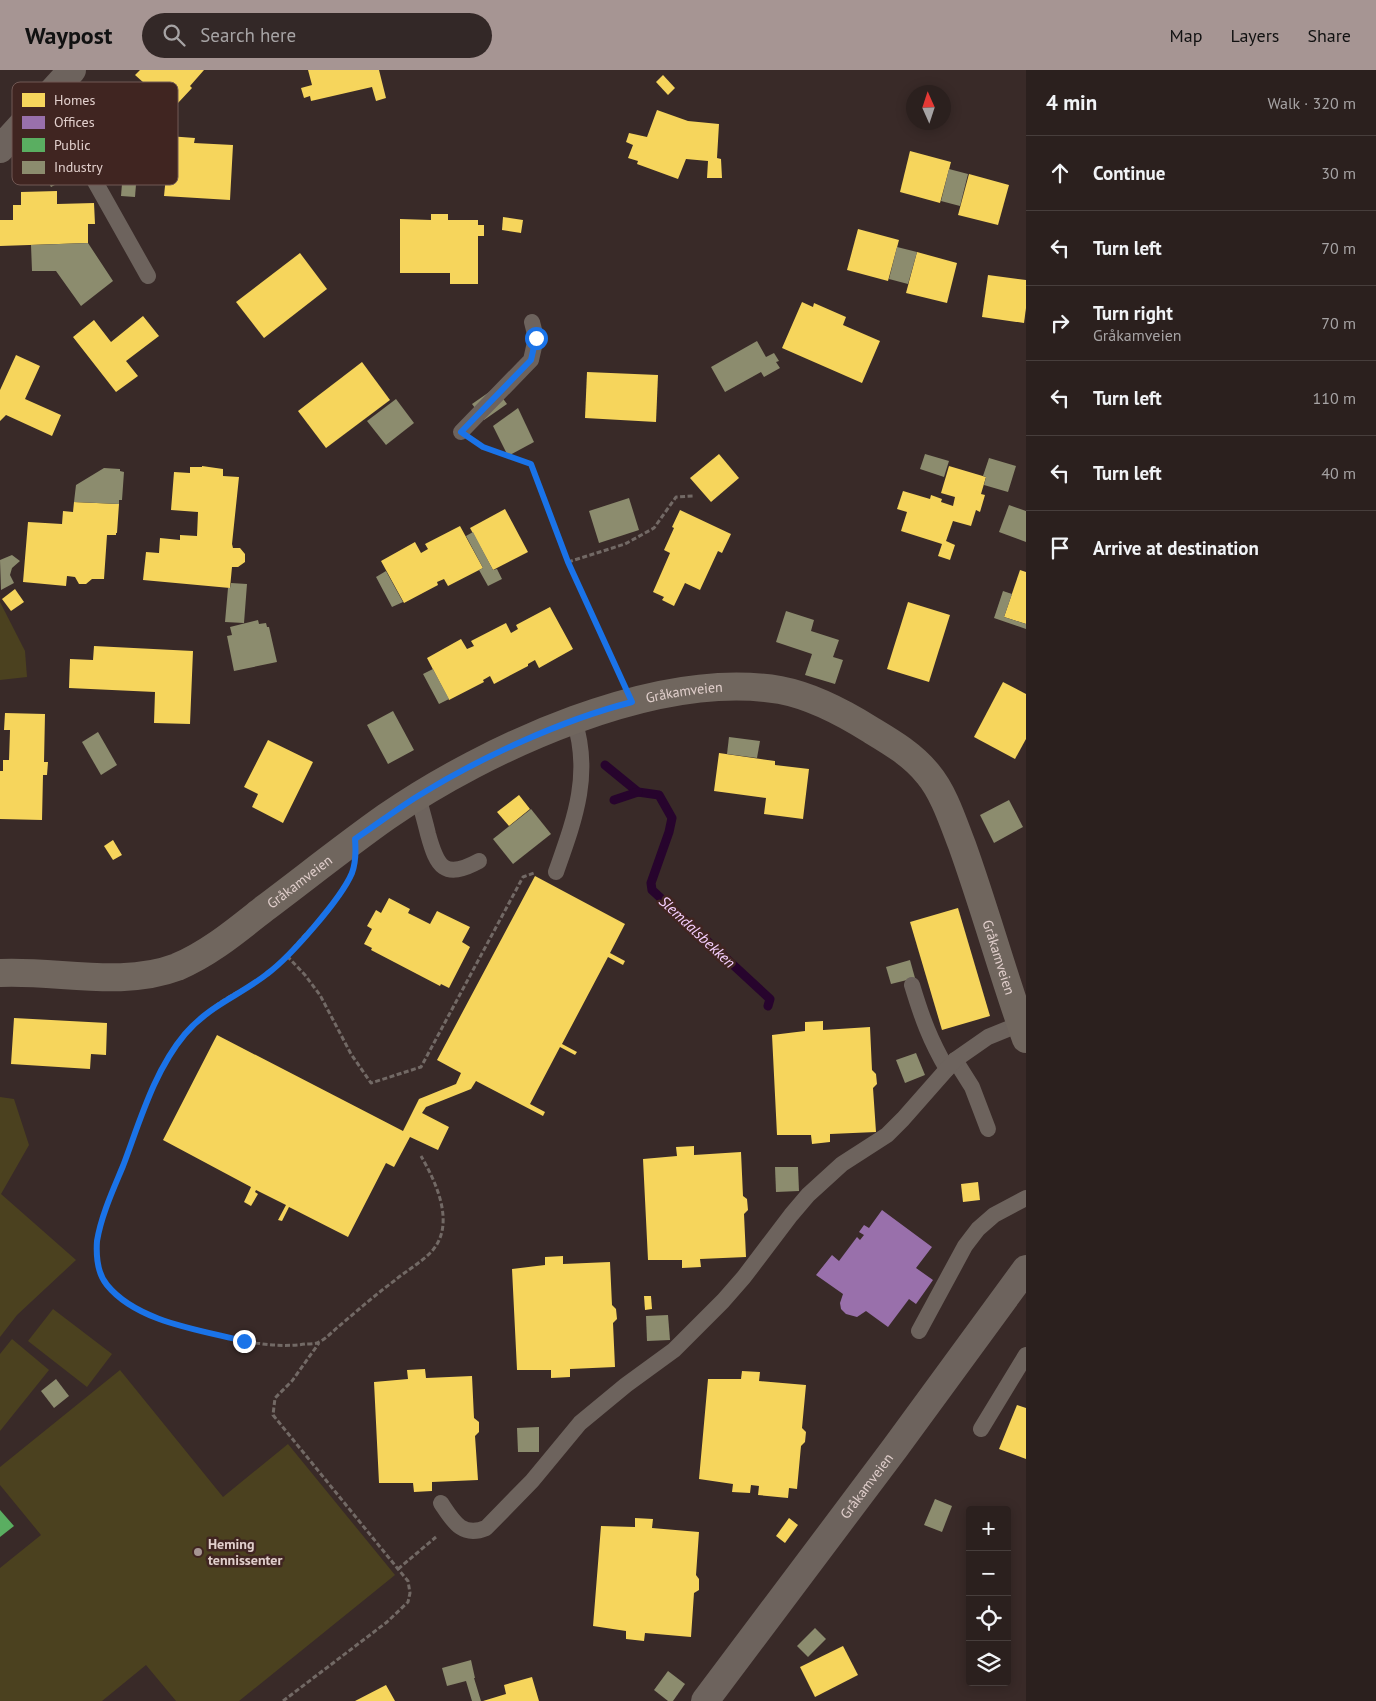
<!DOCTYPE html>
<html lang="en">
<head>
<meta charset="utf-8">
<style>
	:root { --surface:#2b201e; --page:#332827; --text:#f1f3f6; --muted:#a6a3a4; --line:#473e3c; --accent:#a69593 }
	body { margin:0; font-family:"PT Sans",sans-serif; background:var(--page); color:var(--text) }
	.controls { position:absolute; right:15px; bottom:15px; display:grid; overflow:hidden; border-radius:5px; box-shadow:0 2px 12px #0003 }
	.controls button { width:45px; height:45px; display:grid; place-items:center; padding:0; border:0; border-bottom:1px solid var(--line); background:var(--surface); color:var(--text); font:25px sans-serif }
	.compass { position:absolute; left:906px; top:15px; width:45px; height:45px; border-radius:50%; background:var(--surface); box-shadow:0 2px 12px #0003; rotate:357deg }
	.stop { position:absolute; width:15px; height:15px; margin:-11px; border:4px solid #1a73e8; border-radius:50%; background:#fff }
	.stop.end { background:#1a73e8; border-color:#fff; box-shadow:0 1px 5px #0008 }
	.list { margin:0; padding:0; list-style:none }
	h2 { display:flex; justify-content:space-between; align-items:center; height:65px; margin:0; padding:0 20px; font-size:21px }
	h2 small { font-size:16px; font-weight:400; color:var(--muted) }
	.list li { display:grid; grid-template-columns:32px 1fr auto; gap:15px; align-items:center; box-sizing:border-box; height:75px; padding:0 20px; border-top:1px solid var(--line) }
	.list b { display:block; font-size:19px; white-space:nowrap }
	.list p { margin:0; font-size:16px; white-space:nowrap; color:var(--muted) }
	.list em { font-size:16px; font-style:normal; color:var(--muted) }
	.icon { flex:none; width:28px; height:28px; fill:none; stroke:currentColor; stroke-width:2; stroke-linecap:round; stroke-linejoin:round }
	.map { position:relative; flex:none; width:1026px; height:1631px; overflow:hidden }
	header { display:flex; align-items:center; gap:30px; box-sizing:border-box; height:70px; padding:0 25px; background:var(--accent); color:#111 }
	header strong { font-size:24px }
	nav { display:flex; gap:28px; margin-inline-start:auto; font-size:18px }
	.search { width:350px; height:45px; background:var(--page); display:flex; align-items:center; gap:12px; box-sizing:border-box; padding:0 18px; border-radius:28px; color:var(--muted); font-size:19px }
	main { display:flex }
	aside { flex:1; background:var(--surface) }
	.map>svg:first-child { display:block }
</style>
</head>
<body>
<header>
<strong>Waypost</strong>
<div class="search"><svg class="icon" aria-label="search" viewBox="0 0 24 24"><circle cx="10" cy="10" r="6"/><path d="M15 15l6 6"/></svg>Search here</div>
<nav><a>Map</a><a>Layers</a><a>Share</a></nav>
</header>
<main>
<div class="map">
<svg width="1026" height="1631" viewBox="0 0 1026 1631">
	<rect width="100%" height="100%" fill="#392a28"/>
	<!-- green -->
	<g fill="#4b411f">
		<path d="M0,532L25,581L27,607L0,610Z"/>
		<path d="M0,1027L14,1029L29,1075L1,1124L76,1190L17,1245L0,1267Z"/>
		<path d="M53,1239L112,1284L87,1317L28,1271Z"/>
		<path d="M12,1269L49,1300L0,1361V1284Z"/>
		<path d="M120,1300L223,1427L288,1374L395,1505L239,1631H176L146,1595L102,1631H0V1498L41,1465L0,1415V1397Z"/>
	</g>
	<!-- homes -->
	<g fill="#f6d55c">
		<path d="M140,0H204L190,16L192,18L178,33L176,31L171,37L135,5Z"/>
		<path d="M308,0H379L386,28L376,31L372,17L311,31L310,26L304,28L301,18L312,15Z"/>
		<path d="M663,5L675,18L668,25L656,12Z"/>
		<path d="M657,40L688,51L719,54L717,88L721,89L722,108H707L708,91L686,89L678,109L637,94L638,91L628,88L633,75L626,72L629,63L647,67Z"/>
		<path d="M168,66L195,68L194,73L233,75L230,130L164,126L166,106L140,105L142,72L168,74Z"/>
		<path d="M910,81L951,92L940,133L900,122Z"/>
		<path d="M969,104L1009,115L998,155L958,145Z"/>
		<path d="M57,121V134L94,133L95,154H88V173L0,176V150H13V135H21V122Z"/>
		<path d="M431,144H448V150H478V155H484V166H478V214H450V203H400V149L431,150Z"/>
		<path d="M503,147L523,150L521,163L502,160Z"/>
		<path d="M858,159L899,170L888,211L847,200Z"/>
		<path d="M917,182L957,193L947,233L906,223Z"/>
		<path d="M300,183L327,219L264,268L236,232Z"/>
		<path d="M988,205L1026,210V238L1024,253L982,247Z"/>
		<path d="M802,232L813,237L814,233L846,247L843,255L880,271L862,313L782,278Z"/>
		<path d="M143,246L159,266L126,291L138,306L116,322L73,267L94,250L111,272Z"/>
		<path d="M16,285L40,296L25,329L61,345L52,366L6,345L0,351V320Z"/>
		<path d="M362,292L390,330L326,378L298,341Z"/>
		<path d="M587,302L658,305L656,352L585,348Z"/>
		<path d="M719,384L739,408L711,432L690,408Z"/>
		<path d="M202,396L223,399V406L239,407L232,474L233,478H240L245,484V492L238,497H232L230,518L143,510L146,482L159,483L160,468L180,470V465L197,466L198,442L171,440L174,402L190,403V397H202Z"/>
		<path d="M949,396L986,407L981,424L985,425L980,442L976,440L971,456L953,451L946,471L955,475L950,490L938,486L942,474L901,461L907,442L897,439L903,421L930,429L931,425L942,429L941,432L953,436L955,427L941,423Z"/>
		<path d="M74,432L119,434L117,463H116V465H107L104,509H92L86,514H79L75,507L67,506L66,516L23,512L28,452L62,454L63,441L73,442Z"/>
		<path d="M505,439L528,482L493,500L470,458Z"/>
		<path d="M680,440L731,464L722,483L718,481L700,520L685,513L674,536L662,530L664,527L653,522L670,483L664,480L674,458L672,457Z"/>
		<path d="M460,456L483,498L448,516L444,509L437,512L438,515L404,533L381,491L415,472L421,483L428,479L425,474Z"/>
		<path d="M1020,500L1026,502V554L1004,547Z"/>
		<path d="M15,519L24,532L11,541L2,529Z"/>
		<path d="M908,532L950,545L929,612L887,599Z"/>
		<path d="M550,537L573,579L539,598L535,590L528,594V596L494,614L490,606L483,610L484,612L449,630L427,588L461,569L467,579L474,576L471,571L506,553L511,563L518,559L516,555Z"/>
		<path d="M94,576L193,581L190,654L154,653L155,622L69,618L70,589L93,590Z"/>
		<path d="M1003,612L1026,624V669L1015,689L974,667Z"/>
		<path d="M5,643L45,644L44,692H48L47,705H43L42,750L0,749V701H3V690H9L10,660H4Z"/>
		<path d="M268,670L313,692L283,753L252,737L258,724L244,717Z"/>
		<path d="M719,683L775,691V695L809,699L803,749L764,744L766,728L714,721Z"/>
		<path d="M519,725L530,739L509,756L497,742Z"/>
		<path d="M113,770L122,785L113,790L104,776Z"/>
		<path d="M535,806L625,854L610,883L625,891L623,895L608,887L562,974L577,982L575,985L560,977L530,1034L545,1042L543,1046L476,1011L471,1019L426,1037L422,1043L449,1057L438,1080L410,1067L394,1097L386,1093L348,1167L289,1137L282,1151L278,1150L286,1135L256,1120L255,1122L258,1124L251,1136L244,1132L251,1117L163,1070L217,965L403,1061L419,1029L456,1014L461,1003L437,990Z"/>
		<path d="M389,828L410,839L408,843L430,854L437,841L470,857L462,872L470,877L449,918L441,914L440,916L371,880L372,878L364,874L372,859L367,856L376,840L381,843Z"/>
		<path d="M958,838L990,946L942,960L910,852Z"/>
		<path d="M14,948L107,953L106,985L91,984L90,999L11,994Z"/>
		<path d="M823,951V960L870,957L872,1000L876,1004L877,1014L873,1018L876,1062L830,1064V1072L812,1074L811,1065H777L772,965L805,961V952Z"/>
		<path d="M694,1076V1085L741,1082L743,1126L747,1129L748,1140L744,1144L746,1187L700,1189L701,1197L682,1198V1190H648L643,1089L677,1086L676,1077Z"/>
		<path d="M978,1112L980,1130L963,1132L961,1114Z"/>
		<path d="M563,1186V1194L610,1192L612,1235L616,1239L617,1249L613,1253L615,1297L570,1299V1307L551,1308V1300H517L512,1199L545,1195V1187Z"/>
		<path d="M644,1226H651L652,1239L645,1240Z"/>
		<path d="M425,1299L426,1308L472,1306L474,1348L479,1352V1362L475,1366L478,1410L432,1412V1421L414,1422L413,1413H379L374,1312L408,1309L407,1300Z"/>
		<path d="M742,1301L760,1302L759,1311L806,1315L802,1358L806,1362L805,1372L801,1376L797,1419L789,1418L788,1428L758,1425L759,1416L751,1415L750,1423L732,1422L733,1414L699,1409L708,1309H741Z"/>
		<path d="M1017,1335L1026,1338V1389L999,1379Z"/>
		<path d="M635,1448L653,1449L652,1458L699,1462L696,1505L699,1509V1520L694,1523L691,1567L645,1563L644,1571L626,1569V1561L593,1556L601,1456L635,1457Z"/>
		<path d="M789,1448L798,1455L785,1473L776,1466Z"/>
		<path d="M843,1576L858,1605L815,1627L800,1597Z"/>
		<path d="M532,1607L539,1631H483L506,1624L504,1615Z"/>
		<path d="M386,1615L395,1631H355Z"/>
	</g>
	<!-- offices -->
	<path fill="#9970ab" d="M882,1140L932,1177L916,1198L933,1210L916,1234L909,1229L888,1257L866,1241L857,1247L846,1244L841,1239L840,1233L843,1224L816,1205L832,1185L839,1191L857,1167L860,1170L864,1165L859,1162L864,1155L869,1158Z"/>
	<!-- public -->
	<path fill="#5aae61" d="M0,1440L14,1456L0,1467Z"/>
	<!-- industry -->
	<g fill="#8c8c6e">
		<path d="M55,79L70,107L51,117L36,89Z"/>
		<path d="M949,99L968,104L960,136L941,131Z"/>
		<path d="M123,101L137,102L135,127L121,126Z"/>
		<path d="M88,173L113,211L81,236L56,201H32L31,175Z"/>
		<path d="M897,177L917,182L908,214L889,209Z"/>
		<path d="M757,271L766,287L774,283L779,291L776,292L780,298L764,307L761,302L725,322L711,297Z"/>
		<path d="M495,318L507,334L484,350L472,334Z"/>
		<path d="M396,329L414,353L386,375L367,351Z"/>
		<path d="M518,338L534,372L508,386L493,356Z"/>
		<path d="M925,384L949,391L944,407L920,399Z"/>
		<path d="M989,388L1016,396L1008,422L984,415L986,407L983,406Z"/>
		<path d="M104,398L120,399V401L124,402L122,430H119V434L74,432L76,415Z"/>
		<path d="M629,428L639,460L599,473L589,441Z"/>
		<path d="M1009,435L1026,441V472L999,462Z"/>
		<path d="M473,462L493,500L497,499L502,509L488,516L479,500L483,498L466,466Z"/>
		<path d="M12,485L20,491L12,498L10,505L14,513L1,520L0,490Z"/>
		<path d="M386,501L403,532L392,537L376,507Z"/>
		<path d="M231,513L247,514L244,553L225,552L228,518H230Z"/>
		<path d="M1003,521L1012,524L1004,547L1026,554V559L994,548Z"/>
		<path d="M786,541L814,550L811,561L839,570L833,587L843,590L835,614L805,605L812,584L776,572Z"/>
		<path d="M258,550L259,554L266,553L267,557H269L277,592L234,601L227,566L232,565L230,557Z"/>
		<path d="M433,599L449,629L439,634L423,604Z"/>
		<path d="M393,641L414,680L388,694L367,655Z"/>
		<path d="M98,662L117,695L101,705L82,672Z"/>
		<path d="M729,667L760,671L757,688L727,684Z"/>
		<path d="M1009,730L1023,757L994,773L980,745Z"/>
		<path d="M531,739L551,764L513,794L493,769Z"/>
		<path d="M910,890L915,908L891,914L886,897Z"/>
		<path d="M916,983L925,1005L905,1013L896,990Z"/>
		<path d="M775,1097H798L799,1121L776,1122Z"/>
		<path d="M668,1245L670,1270L647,1271L646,1246Z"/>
		<path d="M56,1309L69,1326L54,1338L41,1321Z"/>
		<path d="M539,1357V1382H518L517,1358Z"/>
		<path d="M935,1429L952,1436L942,1462L924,1455Z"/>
		<path d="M815,1558L826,1569L808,1587L797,1576Z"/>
		<path d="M471,1590L475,1608H474L481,1631H472L466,1611L447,1616L442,1598Z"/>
		<path d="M668,1601L685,1614L673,1631H668L654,1620Z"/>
	</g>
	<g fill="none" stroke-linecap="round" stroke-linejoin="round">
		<!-- stream -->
		<g stroke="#27042d" stroke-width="9">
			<path d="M605,695L638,722L659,725L672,748L669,762L651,813L652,820L770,929L768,936"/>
			<path d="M614,730L638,722"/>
		</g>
		<!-- path -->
		<g stroke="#726965" stroke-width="3" stroke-dasharray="5 2.5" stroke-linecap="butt">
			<path d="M482,376L531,394L568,492L619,604"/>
			<path d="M568,492L625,474L654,458L676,427L693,426"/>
			<path d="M343,817C333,835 318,851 304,866C292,879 281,894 267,904C253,915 236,922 221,932C208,941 195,952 185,964C154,1001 141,1050 123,1095C114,1119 100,1146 97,1173C96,1187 97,1202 106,1214C132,1249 184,1255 224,1266C250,1273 278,1278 305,1274C309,1274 316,1274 319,1272C326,1269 333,1261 338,1257C357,1241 375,1225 394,1211C406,1201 422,1192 432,1181C456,1154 436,1112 421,1086"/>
			<path d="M287,886L305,905L320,925L351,984L371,1013L421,997L523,807L534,803"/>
			<path d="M398,1499L436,1467"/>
			<path d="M283,1631L387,1552L408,1532L410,1523L408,1511L398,1499L273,1345L275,1328L292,1311L319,1273"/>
		</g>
		<!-- lane -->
		<g stroke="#6d635d" stroke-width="16">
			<path d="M42,34L66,60L148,206"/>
			<path d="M461,362L531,290L536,268L532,252"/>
			<path d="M418,726C421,738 425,751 428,764C437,797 444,810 479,791"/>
			<path d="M556,802C574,751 592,705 574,650"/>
			<path d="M912,915C922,948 930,970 947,999"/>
			<path d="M955,990L972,1017L988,1059"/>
			<path d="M919,1261L965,1176L978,1159L994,1145L1026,1128"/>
			<path d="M981,1359L1026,1285"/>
			<path d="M441,1433C453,1451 462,1468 486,1458L532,1411L580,1353L626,1315L674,1280L723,1231L744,1207L791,1145L808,1125L842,1094L887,1065L903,1049L955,990L988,967L1020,954"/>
		</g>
		<!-- street -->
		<g stroke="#6d635d" stroke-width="28">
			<path d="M0,79L72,0"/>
			<path id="s1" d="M705,1631L895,1378L1026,1199"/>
		</g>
		<!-- secondary -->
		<path stroke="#70665e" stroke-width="28" id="s2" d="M0,903C57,900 122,918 177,897C210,883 237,860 265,838C305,808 345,776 386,747C486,678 657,599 780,620C812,626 844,643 871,660C891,672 913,685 928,704C944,723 953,752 962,775C985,839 1003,905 1026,969"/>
	</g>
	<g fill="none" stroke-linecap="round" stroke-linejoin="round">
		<!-- route -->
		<path stroke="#1a73e8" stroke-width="6" d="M244,1271C200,1260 137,1252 107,1215C97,1203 96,1186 97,1171C101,1146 113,1120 123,1096C140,1051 154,1001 185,964C210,935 239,926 267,904C290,887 341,829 352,803C356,792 356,781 355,769C376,755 397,739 418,726C479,688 562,650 632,632L568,492L531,394L483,377L461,362L531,290L536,268"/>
	</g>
	<!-- markers -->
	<circle fill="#a69593" stroke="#402521" stroke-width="2" cx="198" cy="1482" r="5"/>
	<g text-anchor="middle" stroke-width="5" stroke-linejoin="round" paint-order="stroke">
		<!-- street labels -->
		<g font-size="14" fill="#e1cfcc" stroke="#402521">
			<text dy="5" stroke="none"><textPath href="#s2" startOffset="762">Gråkamveien</textPath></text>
			<text dy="5" stroke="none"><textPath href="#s2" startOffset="328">Gråkamveien</textPath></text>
			<text dy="5" stroke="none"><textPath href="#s2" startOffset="1228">Gråkamveien</textPath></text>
			<text dy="5" stroke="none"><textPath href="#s1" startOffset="269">Gråkamveien</textPath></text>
		</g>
		<!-- poi labels -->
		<g font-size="14" font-weight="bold" fill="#e1cfcc" stroke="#402521" text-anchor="start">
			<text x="208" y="1479">Heming<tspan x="208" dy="16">tennissenter</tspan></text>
		</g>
		<!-- water labels -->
		<g font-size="15" font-style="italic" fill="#f7d0ff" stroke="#402521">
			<text transform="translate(697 862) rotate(43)" y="5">Slemdalsbekken</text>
		</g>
	</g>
	<!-- legend -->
	<rect x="12" y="12" width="166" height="103" rx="8" fill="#402521" stroke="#705854" stroke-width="1"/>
	<rect x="22" y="23" width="23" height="14" fill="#f6d55c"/>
	<rect x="22" y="46" width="23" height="13" fill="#9970ab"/>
	<rect x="22" y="68" width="23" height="14" fill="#5aae61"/>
	<rect x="22" y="91" width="23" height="13" fill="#8c8c6e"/>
	<g font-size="14" fill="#e1cfcc">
		<text x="54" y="35">Homes</text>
		<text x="54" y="57">Offices</text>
		<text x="54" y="80">Public</text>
		<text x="54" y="102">Industry</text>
	</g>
</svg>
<div class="controls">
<button>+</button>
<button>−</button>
<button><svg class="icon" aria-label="locate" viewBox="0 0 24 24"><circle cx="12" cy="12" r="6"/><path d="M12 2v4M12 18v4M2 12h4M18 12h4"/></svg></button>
<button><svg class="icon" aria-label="layers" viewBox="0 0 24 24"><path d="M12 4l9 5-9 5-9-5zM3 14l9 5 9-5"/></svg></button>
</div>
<svg class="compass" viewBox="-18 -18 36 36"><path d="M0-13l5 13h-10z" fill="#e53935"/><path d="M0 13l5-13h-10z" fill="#a6a3a4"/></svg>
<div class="stop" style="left:536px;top:268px"></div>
<div class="stop end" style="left:244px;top:1271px"></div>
</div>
<aside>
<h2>4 min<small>Walk · 320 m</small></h2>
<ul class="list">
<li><svg class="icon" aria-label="ahead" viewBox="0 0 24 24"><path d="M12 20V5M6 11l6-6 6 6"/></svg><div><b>Continue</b></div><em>30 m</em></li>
<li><svg class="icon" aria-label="left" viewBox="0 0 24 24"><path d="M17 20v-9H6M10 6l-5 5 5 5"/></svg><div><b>Turn left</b></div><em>70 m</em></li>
<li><svg class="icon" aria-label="right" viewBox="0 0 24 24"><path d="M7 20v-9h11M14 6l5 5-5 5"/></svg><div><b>Turn right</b><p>Gråkamveien</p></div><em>70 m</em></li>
<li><svg class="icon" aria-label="left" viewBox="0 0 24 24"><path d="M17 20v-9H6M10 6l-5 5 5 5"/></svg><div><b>Turn left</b></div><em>110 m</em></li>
<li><svg class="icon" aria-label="left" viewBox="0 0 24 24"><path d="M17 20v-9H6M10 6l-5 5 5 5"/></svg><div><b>Turn left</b></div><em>40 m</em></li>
<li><svg class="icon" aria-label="arrive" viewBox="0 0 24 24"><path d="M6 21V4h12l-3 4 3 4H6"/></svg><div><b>Arrive at destination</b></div></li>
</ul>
</aside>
</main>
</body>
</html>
